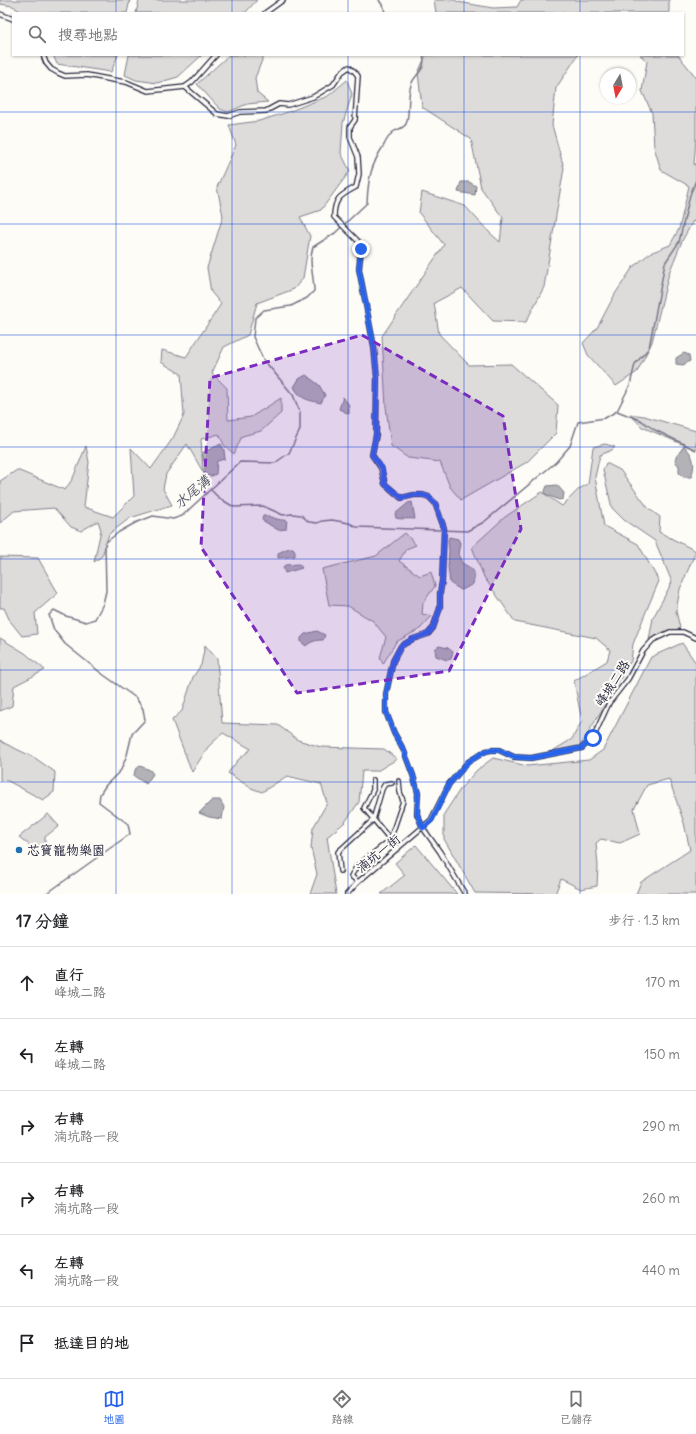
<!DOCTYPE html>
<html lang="zh-TW">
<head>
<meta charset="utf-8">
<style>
	:root { --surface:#fff; --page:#f2f2f2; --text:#202124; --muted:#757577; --line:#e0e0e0; --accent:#2563eb }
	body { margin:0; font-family:Delius,"LXGW WenKai TC",sans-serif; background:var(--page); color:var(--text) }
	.compass { position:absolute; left:600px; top:68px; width:36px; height:36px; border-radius:50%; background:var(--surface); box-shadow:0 1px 3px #0004; rotate:190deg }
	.stop { position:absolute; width:12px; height:12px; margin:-9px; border:3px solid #2563eb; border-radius:50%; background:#fff }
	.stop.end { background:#2563eb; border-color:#fff; box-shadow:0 1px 4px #0008 }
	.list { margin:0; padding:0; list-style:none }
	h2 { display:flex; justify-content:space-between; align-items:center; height:52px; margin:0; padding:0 16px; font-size:17px }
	h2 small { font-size:13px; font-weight:400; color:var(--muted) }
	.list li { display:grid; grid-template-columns:26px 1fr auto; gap:12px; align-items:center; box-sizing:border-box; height:72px; padding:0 16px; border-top:1px solid var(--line) }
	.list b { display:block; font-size:15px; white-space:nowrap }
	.list p { margin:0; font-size:13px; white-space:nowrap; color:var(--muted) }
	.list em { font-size:13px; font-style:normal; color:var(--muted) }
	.icon { flex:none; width:22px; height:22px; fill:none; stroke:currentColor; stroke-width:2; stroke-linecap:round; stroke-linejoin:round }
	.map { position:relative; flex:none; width:696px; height:894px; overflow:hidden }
	.search { position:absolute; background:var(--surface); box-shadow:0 1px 3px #0004; left:12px; right:12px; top:12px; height:44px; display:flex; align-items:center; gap:10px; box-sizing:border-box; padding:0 14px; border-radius:0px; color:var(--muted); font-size:15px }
	.sheet { height:484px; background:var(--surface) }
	nav { display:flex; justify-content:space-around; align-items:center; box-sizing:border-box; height:56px; border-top:1px solid var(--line); background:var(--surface); font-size:11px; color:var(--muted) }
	nav a { display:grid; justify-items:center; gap:2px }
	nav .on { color:var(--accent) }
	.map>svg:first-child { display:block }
</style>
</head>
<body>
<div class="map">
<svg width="696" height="894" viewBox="0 0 696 894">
	<rect width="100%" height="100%" fill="#fdfcf7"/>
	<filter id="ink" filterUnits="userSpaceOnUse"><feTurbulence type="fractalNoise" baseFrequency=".025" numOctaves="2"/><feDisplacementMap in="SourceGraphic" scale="8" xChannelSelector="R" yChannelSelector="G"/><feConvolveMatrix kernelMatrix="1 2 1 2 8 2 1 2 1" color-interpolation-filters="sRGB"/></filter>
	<g filter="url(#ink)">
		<!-- green -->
		<g fill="#dddcdb" stroke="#807f8b">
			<path d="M0,0H130L127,13H22L13,6L0,4Z"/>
			<path d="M139,0H257L245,13H136Z"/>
			<path d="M434,0H455L458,2L493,8L517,7L521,0H669V13H436Z"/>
			<path d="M53,55H118L111,72L57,64Z"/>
			<path d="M129,55H202L178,77L157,83L136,80L125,75Z"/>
			<path d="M229,55H264L255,78L257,93L268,102L247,104L228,112L220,109L197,84Z"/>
			<path d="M426,55H578L556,88L552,125L564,168L544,287L526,322L493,321L462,288L434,303L439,334L469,365L511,364L558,405L556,433L527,462L461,500L450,487L440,462L408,458L391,446L386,407L382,336L444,245L419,213L422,192L465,206L489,232L500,242L503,218L481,188L471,139L422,107L418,73Z"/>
			<path d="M640,55H678L696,77V138L694,165L696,164V222L693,221L682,241L669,273L652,342L637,372L616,386L588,355L583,343L597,328L615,294L633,267L650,253L670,245L679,229L689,186L661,170L654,147L652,113L642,91L647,61Z"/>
			<path d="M347,80L352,94L343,123L341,153L350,171L321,210L300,217L310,236L303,278L294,289L257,303L248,335L224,347L212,373L227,388L228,420L251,417L281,398V413L261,431L242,436L234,454L224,445L219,434L201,439L203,472L187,444L166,474L163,489L172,505L130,518L109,534L102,556L94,562L101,530L98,521L81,531L71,527L54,508L14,511L0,523V481L17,470L65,490L73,478L86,446L89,462L84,507L113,517L134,496L131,448L151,469L173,438L184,415L181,374L161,362L162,350L186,357L221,304L211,292L207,268L223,216L217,187L236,145L229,125L259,121L288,112L328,96Z"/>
			<path d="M630,414L644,416L696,431V450L642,427Z"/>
			<path d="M605,444L615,447L612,450L600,455L595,477L604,526L638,544L659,581L647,609L633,644L631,661L579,748L551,752L572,739L582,721L574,681L607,661L610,650L596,638L515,622L484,577L472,547L505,517L542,492L562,506L579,489L588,484L593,447Z"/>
			<path d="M606,463L620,470L648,508L660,517L659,532L696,551L680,589L676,611L680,628L649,640L653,618L672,582L655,541L624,520L612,508L603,470Z"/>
			<path d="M405,533L416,545L406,549L399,561L420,576L431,572L435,586L423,603L422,614L432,616L420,629L396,642L383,664L380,658L386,637L373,621L348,606L329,605L322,569L376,556Z"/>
			<path d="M0,557L38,558L58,593L35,613L37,634L22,636L10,621L4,608H0Z"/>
			<path d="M0,638L25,653L45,670L14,686L12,706L0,711Z"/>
			<path d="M682,643L696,663V894H636L641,882L690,850L684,823L669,779L647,785L634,809L640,834L620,843L601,839L596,843L598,866L597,886L581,889L561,879L555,894L475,893L444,839V814L461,788L477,770L493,758L527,766L589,760L603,750L651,657Z"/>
			<path d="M205,645L217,659L222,723L278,725L298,740L321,747L384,749L397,759L377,771H362L359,802L345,822L327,837L336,894H310L317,874L311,848L313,828L327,803L321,784L287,776L262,792L251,788L228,773L238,760L251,749L223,733L208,747L192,772L172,720L182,711L193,677L201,665Z"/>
			<path d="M0,740L4,743L35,758L55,772L54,792L43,800L8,781L0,780Z"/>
			<path d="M48,814L59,826L45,837V845L32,847L19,837Z"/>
			<path d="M416,845L457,894H381L405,875L395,863Z"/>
		</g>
		<!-- water -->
		<g fill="#b2b2b7" stroke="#787885">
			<path d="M461,182H469L476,186L475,195L458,192Z"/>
			<path d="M684,353L689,355L690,361L683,365L676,364V358Z"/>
			<path d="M306,375L319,385L325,395L321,403C308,400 301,400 294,387L299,379Z"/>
			<path d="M343,397L349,405V414L339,409Z"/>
			<path d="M221,444L224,450L225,459L217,461L216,474L212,476H203L205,466L202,453Z"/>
			<path d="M684,446C694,455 696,465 691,477H683L679,473V466L675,461L676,457Z"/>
			<path d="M557,485L564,493L563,499L559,500L545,494V491L547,486Z"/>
			<path d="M412,502L415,519C408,518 403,520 396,518L395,514L408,503Z"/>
			<path d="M263,516C273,516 277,521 287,520L286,529L278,530L262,520Z"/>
			<path d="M449,537L458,539L460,543L458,554L462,563C472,569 477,569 473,584L464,589L461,590L450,583L448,567L449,550L448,541Z"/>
			<path d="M289,548H293L295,551V556L278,558V553Z"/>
			<path d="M299,564L302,568L285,573L283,567L285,565Z"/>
			<path d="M317,631L325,635L323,640C317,640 311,641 306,646L301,642V638L305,634Z"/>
			<path d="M439,646L448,648L453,652L451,659L447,660L436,656L435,649Z"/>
			<path d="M140,766L150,770L153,774L146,784L134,776L135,770Z"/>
			<path d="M212,800H220L224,807L222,819L209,817L199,813Z"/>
		</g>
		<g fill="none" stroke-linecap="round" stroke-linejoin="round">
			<!-- stream -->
			<g stroke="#787885" stroke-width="1.5">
				<path d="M379,0L384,8L385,13"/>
				<path d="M617,411L640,420L655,430L696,450"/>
				<path d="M211,490L219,498L234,507L263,506L283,515L292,514L301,515L309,522L317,523L322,521L332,520L349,523L357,527L467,531L484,522L556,462L570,446L578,422L605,418L617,411L630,385L635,364L649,348L665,263L679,242L690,195L696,180"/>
				<path d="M46,894L130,834L128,824L99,802L100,794L106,785L121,770L127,755L132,734L145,720L143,709L136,698L101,673L65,644L54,630L49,615L54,610L66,616L86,622L95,619L103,604L106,591L105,543L119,532L135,523L153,516L173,519L182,516L240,462L275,463L289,453L300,430V412L293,395L263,359L253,337L255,318L264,310L291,306L307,298L314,291C314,275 308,262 313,247L335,233L367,203C368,179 371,165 384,145C386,141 389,135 393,132C397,129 403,129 406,124C410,116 407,96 411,85C415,73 427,71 423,55"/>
			</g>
			<defs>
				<g id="street">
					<path d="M265,13L283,0"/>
					<path d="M0,14L13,19"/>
					<path d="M43,55L46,63L51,69L58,73L65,76L87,75L113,80L126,82L148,91L185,87L192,82L216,55"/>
					<path d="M185,87L217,114L228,116L240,112L266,111L279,104L288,105L313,97L333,85L342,72L349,67L355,72L358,76L355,120L350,127V137L358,157L359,174L356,187C341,195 334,198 334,217L358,241L361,249L359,269L374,347L377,378L376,435L372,455L381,468L385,484L401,498L414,495H423L429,497L435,503L444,528L442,581L440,593V608L433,628L428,634L413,639L401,646L393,661L386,694V712L394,733L404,751L413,775L418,793L417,814L423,828L440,852L465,894"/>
					<path d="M373,780V790L364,808L398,849"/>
					<path d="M340,871L338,852L373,820L382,789L385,784L392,783"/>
					<path d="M358,882L351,876L357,866L390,840L403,801L400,792L399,781"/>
					<path d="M347,894L358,882L431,820L449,784L468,762L486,751L491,750H499L514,757L531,758L582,748L593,738L609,703L628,679L643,651L653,640L670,632H683L696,638"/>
				</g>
			</defs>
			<!-- street casing -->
			<use href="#street" stroke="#22223b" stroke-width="6"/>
			<!-- street -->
			<use href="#street" stroke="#fdfcf7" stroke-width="3.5"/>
		</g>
	</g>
	<g fill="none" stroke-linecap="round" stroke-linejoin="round" filter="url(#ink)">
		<!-- route -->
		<path stroke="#2563eb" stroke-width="5" d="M361,249L359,269L374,347L377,378L376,434L372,455L382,468L385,484L402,498L414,495H423L429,497L435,503L444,528L442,581L440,593V608L433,628L428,634L413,639L401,646L393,661L386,694V712L394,733L404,751L413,775L418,793L417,814L423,828L432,820L449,784L468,762L486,751L491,750H499L514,757L531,758L582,748L593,738"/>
	</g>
	<!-- marked area -->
	<path fill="#7b2cbf" fill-opacity="0.2" stroke="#7b2cbf" stroke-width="3" stroke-dasharray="8 5" stroke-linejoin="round" d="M362,335L503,416L521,529L449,671L297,693L201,547L210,378Z"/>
	<!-- grid -->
	<path fill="none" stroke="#1d4ed8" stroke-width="1" stroke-opacity="0.55" d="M116,0V13M232,0V13M348,0V13M464,0V13M580,0V13M116,55V894M232,55V894M348,55V894M464,55V894M580,55V894M0,112H696M0,224H696M0,335H696M0,447H696M0,559H696M0,670H696M0,782H696"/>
	<!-- markers -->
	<circle fill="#1f6fb2" stroke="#fdfcf7" stroke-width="1.5" cx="19" cy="850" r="4"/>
	<g text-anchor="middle" stroke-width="4" stroke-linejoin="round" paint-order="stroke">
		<!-- street labels -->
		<g font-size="13" fill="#22223b" stroke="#fdfcf7">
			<text transform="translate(612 683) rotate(-57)" y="5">峰城二路</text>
			<text transform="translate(378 853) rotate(-39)" y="5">湳坑一街</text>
		</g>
		<!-- poi labels -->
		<g font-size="13" fill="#22223b" stroke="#fdfcf7" text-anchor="start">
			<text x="27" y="855">芯寶寵物樂園</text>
		</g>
		<!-- water labels -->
		<g font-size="14" font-style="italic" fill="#545466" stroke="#fdfcf7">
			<text transform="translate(192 492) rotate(-40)" y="5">水尾溝</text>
		</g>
	</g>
</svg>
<svg class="compass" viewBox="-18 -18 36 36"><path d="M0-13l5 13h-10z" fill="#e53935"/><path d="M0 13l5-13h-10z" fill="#757577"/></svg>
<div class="stop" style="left:593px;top:738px"></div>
<div class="stop end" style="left:361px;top:249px"></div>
<div class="search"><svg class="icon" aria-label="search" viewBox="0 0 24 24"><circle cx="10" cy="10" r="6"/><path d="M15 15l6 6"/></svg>搜尋地點</div>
</div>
<section class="sheet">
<h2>17 分鐘<small>步行 · 1.3 km</small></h2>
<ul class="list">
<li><svg class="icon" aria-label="ahead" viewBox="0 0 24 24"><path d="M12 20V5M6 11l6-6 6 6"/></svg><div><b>直行</b><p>峰城二路</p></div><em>170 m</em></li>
<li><svg class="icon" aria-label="left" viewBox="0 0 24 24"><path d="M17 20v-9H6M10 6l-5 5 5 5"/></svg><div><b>左轉</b><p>峰城二路</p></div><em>150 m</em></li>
<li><svg class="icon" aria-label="right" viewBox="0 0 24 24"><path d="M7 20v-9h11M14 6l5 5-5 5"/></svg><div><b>右轉</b><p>湳坑路一段</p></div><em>290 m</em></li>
<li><svg class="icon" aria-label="right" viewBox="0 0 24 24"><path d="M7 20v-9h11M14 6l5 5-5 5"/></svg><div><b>右轉</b><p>湳坑路一段</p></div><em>260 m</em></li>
<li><svg class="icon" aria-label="left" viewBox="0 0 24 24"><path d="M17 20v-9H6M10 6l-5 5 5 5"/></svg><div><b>左轉</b><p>湳坑路一段</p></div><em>440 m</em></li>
<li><svg class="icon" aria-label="arrive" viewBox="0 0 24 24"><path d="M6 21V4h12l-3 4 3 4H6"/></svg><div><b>抵達目的地</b></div></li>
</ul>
</section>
<nav>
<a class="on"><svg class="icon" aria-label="map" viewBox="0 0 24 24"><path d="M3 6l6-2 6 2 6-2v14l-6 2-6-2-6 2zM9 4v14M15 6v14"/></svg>地圖</a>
<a><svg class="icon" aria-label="directions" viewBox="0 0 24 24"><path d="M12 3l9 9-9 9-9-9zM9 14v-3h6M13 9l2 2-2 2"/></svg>路線</a>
<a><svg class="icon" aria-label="saved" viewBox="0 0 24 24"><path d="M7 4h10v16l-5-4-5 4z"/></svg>已儲存</a>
</nav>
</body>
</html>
